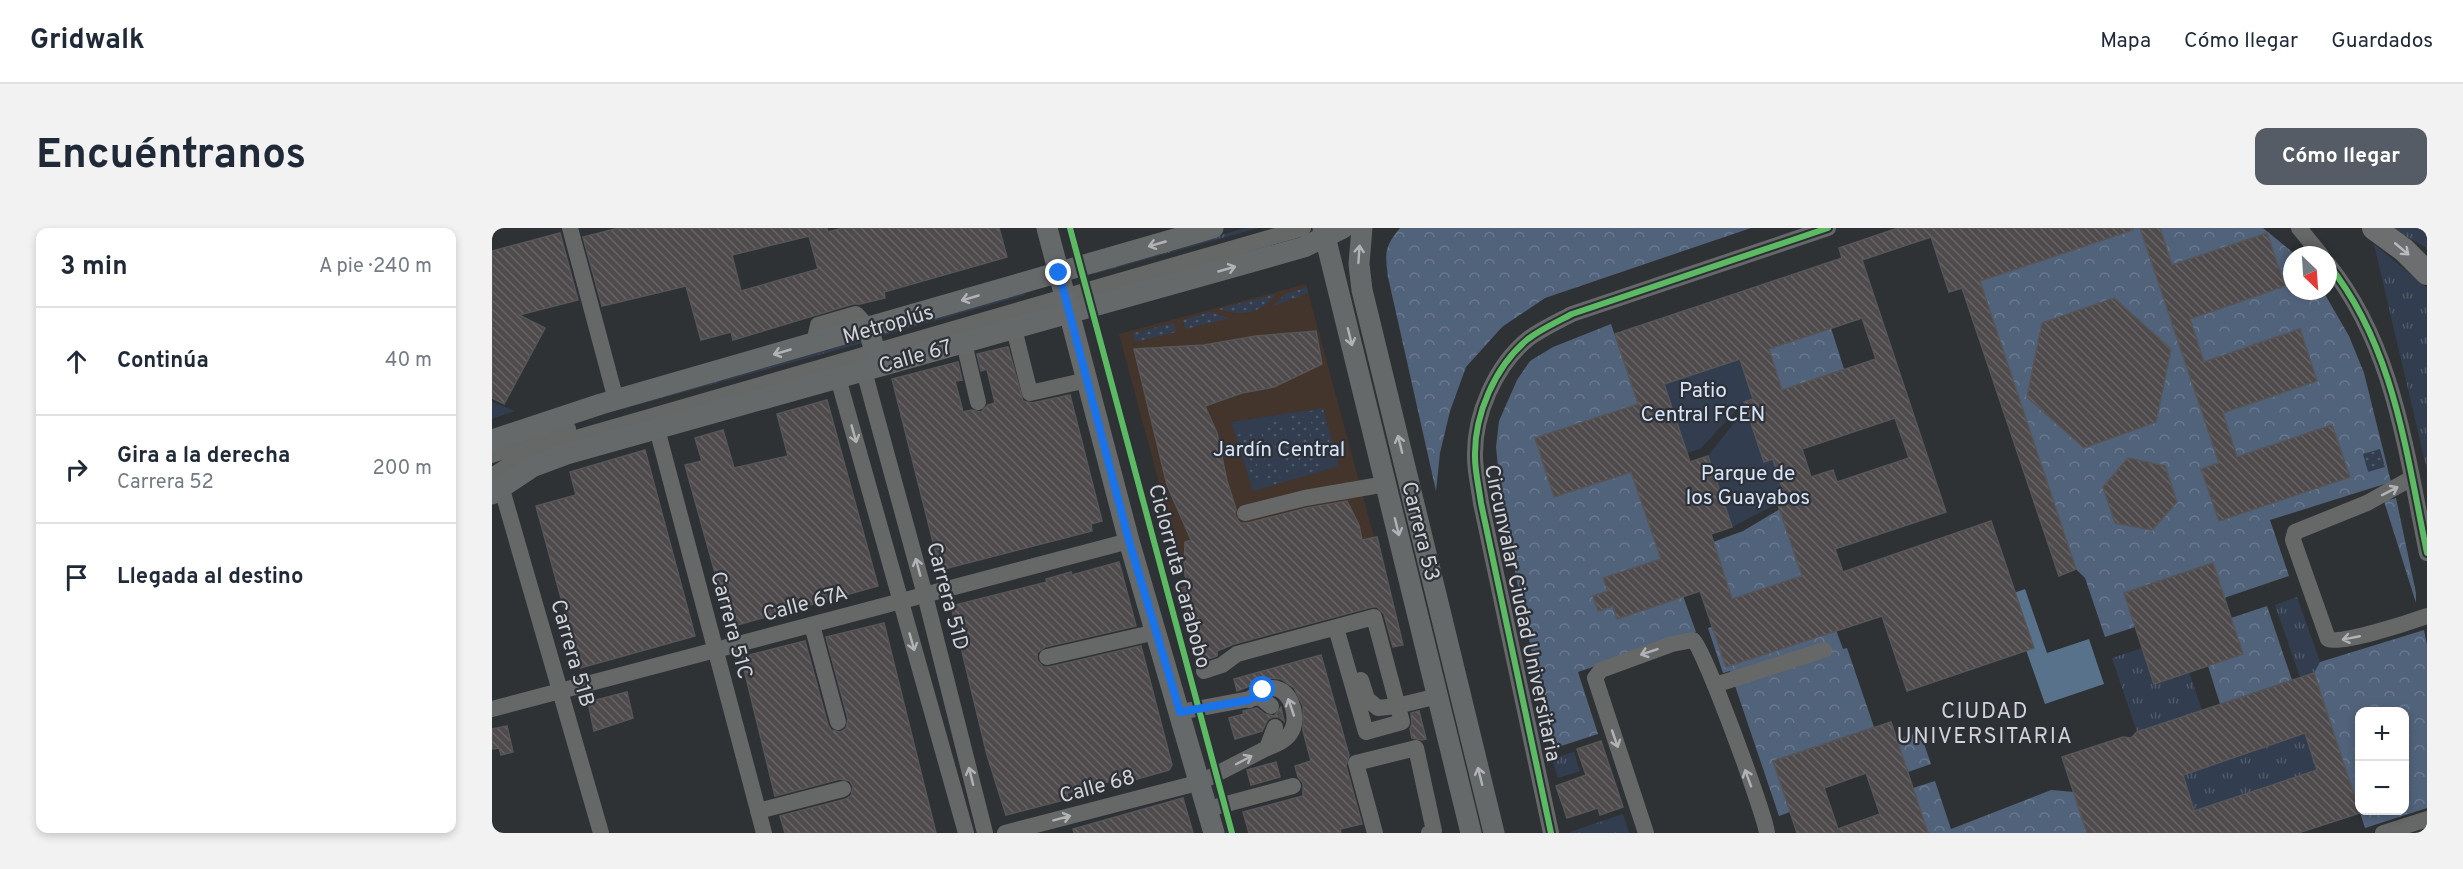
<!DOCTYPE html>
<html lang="es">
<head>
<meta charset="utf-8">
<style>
	:root { --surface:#fff; --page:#f2f2f3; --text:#1f2937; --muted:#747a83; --line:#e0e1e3; --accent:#555c65 }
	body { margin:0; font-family:Overpass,sans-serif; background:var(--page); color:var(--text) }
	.controls { position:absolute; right:18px; bottom:18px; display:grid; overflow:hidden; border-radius:12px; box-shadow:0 3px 9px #0003 }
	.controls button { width:54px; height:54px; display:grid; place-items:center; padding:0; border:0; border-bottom:2px solid var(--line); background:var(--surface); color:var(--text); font:30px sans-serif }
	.compass { position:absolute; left:1791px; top:18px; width:54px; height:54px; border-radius:50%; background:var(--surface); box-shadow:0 3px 9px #0003; rotate:155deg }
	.stop { position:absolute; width:18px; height:18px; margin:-14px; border:4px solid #1a73e8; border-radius:50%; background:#fff }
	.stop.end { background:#1a73e8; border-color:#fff; box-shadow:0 2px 6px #0008 }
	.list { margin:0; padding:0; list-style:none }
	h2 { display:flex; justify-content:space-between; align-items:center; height:78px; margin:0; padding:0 24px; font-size:26px }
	h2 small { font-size:20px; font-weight:400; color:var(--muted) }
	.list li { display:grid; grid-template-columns:39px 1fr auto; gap:18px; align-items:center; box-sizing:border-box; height:108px; padding:0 24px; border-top:2px solid var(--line) }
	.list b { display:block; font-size:22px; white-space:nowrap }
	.list p { margin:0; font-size:20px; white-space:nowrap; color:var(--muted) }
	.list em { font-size:20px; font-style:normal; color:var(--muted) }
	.icon { flex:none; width:33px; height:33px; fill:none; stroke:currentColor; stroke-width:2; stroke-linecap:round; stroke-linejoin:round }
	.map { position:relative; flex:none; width:1935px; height:605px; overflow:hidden; border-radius:12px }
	header { display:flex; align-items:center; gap:36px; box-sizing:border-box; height:84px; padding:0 30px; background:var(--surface); border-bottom:2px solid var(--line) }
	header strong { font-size:28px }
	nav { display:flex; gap:33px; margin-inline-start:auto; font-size:21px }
	.intro { display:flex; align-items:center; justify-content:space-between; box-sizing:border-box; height:144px; padding:0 36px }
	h1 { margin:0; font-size:42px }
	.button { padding:15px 27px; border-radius:12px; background:var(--accent); color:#fff; font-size:21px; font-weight:700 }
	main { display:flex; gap:36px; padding:0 36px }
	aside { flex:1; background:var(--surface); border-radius:12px; box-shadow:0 3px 9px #0003 }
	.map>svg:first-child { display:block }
</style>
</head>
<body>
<header>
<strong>Gridwalk</strong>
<nav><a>Mapa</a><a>Cómo llegar</a><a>Guardados</a></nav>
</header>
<div class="intro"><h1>Encuéntranos</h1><a class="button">Cómo llegar</a></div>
<main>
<aside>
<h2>3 min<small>A pie · 240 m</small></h2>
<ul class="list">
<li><svg class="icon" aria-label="ahead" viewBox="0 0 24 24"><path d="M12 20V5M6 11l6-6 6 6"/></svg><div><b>Continúa</b></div><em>40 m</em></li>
<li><svg class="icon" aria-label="right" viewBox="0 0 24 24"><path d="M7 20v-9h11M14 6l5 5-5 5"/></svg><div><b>Gira a la derecha</b><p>Carrera 52</p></div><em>200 m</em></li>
<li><svg class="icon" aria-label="arrive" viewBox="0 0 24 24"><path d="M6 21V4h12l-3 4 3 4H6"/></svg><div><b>Llegada al destino</b></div></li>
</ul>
</aside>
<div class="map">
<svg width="1935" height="605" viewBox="0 0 1935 605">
	<defs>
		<pattern id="grass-tufts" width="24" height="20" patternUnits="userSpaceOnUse" patternTransform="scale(1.5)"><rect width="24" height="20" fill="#323e50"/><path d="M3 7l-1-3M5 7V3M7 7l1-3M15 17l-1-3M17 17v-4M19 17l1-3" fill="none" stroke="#4f5968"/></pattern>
		<pattern id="forest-crowns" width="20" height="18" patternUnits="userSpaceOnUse" patternTransform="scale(1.5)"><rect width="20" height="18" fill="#51627b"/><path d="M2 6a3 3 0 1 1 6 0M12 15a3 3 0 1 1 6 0" fill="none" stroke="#69788d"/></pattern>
		<pattern id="garden-dots" width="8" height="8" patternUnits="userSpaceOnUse" patternTransform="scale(1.5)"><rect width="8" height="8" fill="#323e50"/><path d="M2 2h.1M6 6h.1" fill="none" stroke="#4f5968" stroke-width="1.8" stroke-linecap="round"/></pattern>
		<pattern id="building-back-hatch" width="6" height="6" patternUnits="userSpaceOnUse" patternTransform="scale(1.5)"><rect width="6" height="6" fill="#4f4a4c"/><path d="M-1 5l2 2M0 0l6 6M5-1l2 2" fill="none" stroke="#676365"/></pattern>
	</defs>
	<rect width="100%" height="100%" fill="#2f3235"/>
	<!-- commercial -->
	<path fill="#43342c" d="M814,56L882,309L695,359L627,106Z"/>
	<!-- grass -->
	<g fill="url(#grass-tufts)">
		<path d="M754,0H766L602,46L601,43Z"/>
		<path d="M1899,0H1935V20Z"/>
		<path d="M1882,16L1935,60V242Z"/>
		<path d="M532,64L533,67L389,108V105Z"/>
		<path d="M370,112V115L50,203Z"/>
		<path d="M1805,369L1828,434L1822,445L1808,449L1783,377Z"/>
		<path d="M1650,420L1662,456L1697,444L1710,482L1645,504L1620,430Z"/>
		<path d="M1813,505L1826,542L1702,583L1690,547Z"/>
		<path d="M1082,524L1088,543L1066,550L1060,531Z"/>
		<path d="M1131,586L1137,605H1078V604Z"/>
	</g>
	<!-- forest -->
	<g fill="url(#forest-crowns)" fill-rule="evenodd">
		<path d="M908,0H1259L1053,70L1010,99L974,139L958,183L948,225L944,263L896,49C893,25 892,19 908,0Z"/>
		<path d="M1477,0H1771L1804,27H1800V63H1831L1857,108L1872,145L1899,254L1778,292L1797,348L1732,370L1720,335L1632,365L1643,399L1613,409L1593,350L1584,341L1562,278L1488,53Z"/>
		<path d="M1119,96L1146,176L1142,253L1167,324L1191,368L1204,404L1086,444L1106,506L1060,521L1010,282L1004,219L1007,193L1025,152L1038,133L1061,119Z"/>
		<path d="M1339,100L1352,141L1290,162L1277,121Z"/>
		<path d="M1904,270L1924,365V375L1892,273Z"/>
		<path d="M1288,281L1318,345L1227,376L1234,353L1221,314L1251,303Z"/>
		<path d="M1775,378L1800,452L1728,476L1716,438L1751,426L1739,390Z"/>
		<path d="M1220,399L1234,439L1344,402L1351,421L1355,420L1382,499L1281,533L1298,584L1287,588L1238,443L1231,445L1216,400Z"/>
		<path d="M1932,402L1935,417V580L1873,600L1822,445L1828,434ZM1868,484H1912V582H1868Z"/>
		<path d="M1428,504L1439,536L1416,544L1405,512Z"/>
		<path d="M1443,553L1459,601L1559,562L1582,564L1595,605H1436L1421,560Z"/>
	</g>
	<!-- park -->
	<g fill="#323e50">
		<path d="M1248,131L1261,171L1252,174L1208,221L1195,225L1172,156Z"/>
		<path d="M0,174L23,183L0,191Z"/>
		<path d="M831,180L847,238L761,263L739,194Z"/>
		<path d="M1254,180L1281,231L1294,271L1240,299L1216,228Z"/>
	</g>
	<!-- garden -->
	<g fill="url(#garden-dots)">
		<path d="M815,59L816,65L782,78L793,66Z"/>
		<path d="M784,66C767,87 752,88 726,81Z"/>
		<path d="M718,84L737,90L694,101L691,92Z"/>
		<path d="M682,95L684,104L643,114L641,105Z"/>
		<path d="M831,180L840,228L833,230L815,184Z"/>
		<path d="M810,185L833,241L811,248L796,188Z"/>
		<path d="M790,192L804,243L795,246L773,196Z"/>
		<path d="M768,199L790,254L776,259Z"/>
		<path d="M759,203L767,249L761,251L744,207Z"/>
		<path d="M1888,221L1893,239L1876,244L1871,226Z"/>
	</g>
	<!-- water -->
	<path fill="#59728b" d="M1533,361L1555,425L1597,411L1612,456L1553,476L1534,422L1415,463L1410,447L1529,407L1516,367Z"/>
	<!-- building -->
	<g fill="url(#building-back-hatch)" stroke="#565657" stroke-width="1.5" fill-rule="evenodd">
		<path d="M127,0H335L336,4L351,0H507L515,29L392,64L393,70L368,76H361L241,112L239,104L209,112L194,58L110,78L91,9ZM317,8L326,41L249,63L240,27Z"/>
		<path d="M1406,0H1641V2L1488,53L1584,341L1567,348L1470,60L1457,64L1439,9L1370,32L1454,284L1343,321L1351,344L1499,293L1542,420L1415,463L1390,388L1234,439L1208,363L1125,391L1121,378L1106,383L1101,368L1116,363L1111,350L1169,331L1139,244L1062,269L1043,210L1146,176L1123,106L1350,30L1347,20ZM1370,90L1384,131L1290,162L1277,121ZM1248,131L1261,171L1252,174L1272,234L1281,231L1287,251L1294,271L1285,274L1310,348L1240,371L1219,306L1240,299L1216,228L1198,234L1172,156ZM1403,190L1417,230L1345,254L1341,242L1319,249L1310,221Z"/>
		<path d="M1648,0H1668L1680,37L1775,5L1793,58L1698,91L1712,134L1808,101L1825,153L1731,185L1745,229L1840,197L1858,249L1727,293L1709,241L1727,235Z"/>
		<path d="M68,5L86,72L27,87L53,100L12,176L0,170V23Z"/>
		<path d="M1622,70L1679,121L1664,194L1592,220L1535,169L1550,95Z"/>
		<path d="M824,103L830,136L782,159L750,165L713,178L725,205L735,253L744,281L743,288L748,295H756L815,280L855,273L867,297L870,312L885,309L911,417L901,419L892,386L885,379H880L742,416L725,423V428L710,433L689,360L696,358L692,343L693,314L699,312L675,257L642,121L712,117L764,108Z"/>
		<path d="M516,119L531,173L540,175L578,167L610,293L599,296L600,303L448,342L400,151L466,134L470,152L463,153L471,184L479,182L489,184L496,177L503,175L495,141L489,143L485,126Z"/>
		<path d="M335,172L386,358L238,399L193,237L210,233L203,210L231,202L242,240L296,228L285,186Z"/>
		<path d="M153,222L203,408L88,440L44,278L84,267L78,244Z"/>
		<path d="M1636,230L1673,238L1685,274L1660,302L1623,295L1611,259Z"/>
		<path d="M627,334L644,398L553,419L545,425V432L551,439H557L649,418L680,537L677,542L620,558L619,553L575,565L576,571L514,587L495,527L459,378L555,354L554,351L579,344L580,347Z"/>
		<path d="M1721,335L1751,426L1662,456L1632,365Z"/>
		<path d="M392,395L444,605H293L288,588L354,571L359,568L361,559L358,553L348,551L283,568L249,429L313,413L336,497L339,502L348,504L354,501L356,491L334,409Z"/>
		<path d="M829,427L857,527L854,538L870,596L848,601L849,605H757L751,584L811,568V555L806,549L803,538L819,533L811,503V478L802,460L789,451L778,450L745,463L742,451Z"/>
		<path d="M1822,445L1868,585L1806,605H1595L1570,529L1631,509L1639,510L1645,504ZM1813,505L1825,542L1702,583L1691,547Z"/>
		<path d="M135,464L141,490L102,503L96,474Z"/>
		<path d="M789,479L792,493L787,489H781L776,491L770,503L743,511L737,490L752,486L751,483L765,480L773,486L782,488Z"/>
		<path d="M927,483L934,511L930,512L920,510L918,501L920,496L919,485Z"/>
		<path d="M1399,494L1436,605H1305L1281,533ZM1374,545L1388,586L1346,601L1332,560Z"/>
		<path d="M15,498L21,524L9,527L7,520L0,521V501Z"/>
		<path d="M1109,513L1131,579L1108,587L1106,580L1075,590L1064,558L1094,547L1085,521Z"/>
		<path d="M784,534L788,549L759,557L755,542Z"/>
		<path d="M691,570L701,605H582L581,601Z"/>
	</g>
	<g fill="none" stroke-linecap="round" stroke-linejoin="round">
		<!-- minor -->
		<g stroke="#666868" stroke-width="16">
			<path d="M78,0L124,172"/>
			<path d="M1807,0L1829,27"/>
			<path d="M1836,36C1902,118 1914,224 1935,325"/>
			<path d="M522,101L538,165L595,152"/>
			<path d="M322,115L326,97L364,86L376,99"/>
			<path d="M472,115L486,174"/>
			<path d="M372,143L433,367L493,605"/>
			<path d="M346,150L474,605"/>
			<path d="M165,201L272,605"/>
			<path d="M0,227L76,201"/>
			<path d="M0,248L26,231L67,215L811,0"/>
			<path d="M1920,250L1875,275L1808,302L1803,304L1801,312L1836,411C1849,417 1918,394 1935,388"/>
			<path d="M9,258L109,605"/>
			<path d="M753,285L813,270L894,256"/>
			<path d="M320,397L346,494"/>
			<path d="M555,429L664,404"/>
			<path d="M712,443L730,437L745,426L882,389L910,494L874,504L844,400"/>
			<path d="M869,452L875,471L886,480L905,478L946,468"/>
			<path d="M1223,457L1332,422"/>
			<path d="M757,472C763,467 770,461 778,460C797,458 806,484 801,500C797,511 786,516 775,520"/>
			<path d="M0,481L637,313"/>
			<path d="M688,484L768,469L779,478"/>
			<path d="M716,581L801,558"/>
			<path d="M266,583L351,561"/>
			<path d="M513,605L709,554L775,520L783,499"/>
			<path d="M883,605L864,535L924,520L942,603L937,605"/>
			<path d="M1059,605L989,275C987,260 983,244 983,229C982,187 1003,138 1036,111C1049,101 1065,94 1080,86L1336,0"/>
			<path d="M1154,605L1103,450L1109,442L1180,416L1201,412C1212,420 1272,584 1275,605"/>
			<path d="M1891,605L1935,591"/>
		</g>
		<!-- major -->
		<g stroke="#66696a" stroke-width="21">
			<path d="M555,0L637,313L722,605"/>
			<path d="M831,0L979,605"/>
			<path d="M870,0L867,36L870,62L1002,605"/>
			<path d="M376,99L387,138"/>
			<path d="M0,212L109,176L721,0"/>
			<path d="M0,266L40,239L75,226L812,19L851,0"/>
		</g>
		<!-- highway -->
		<path stroke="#6d6e70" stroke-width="24" d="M1882,0L1912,22L1935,45"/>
		<defs>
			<g id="cycleway">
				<path d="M578,0L740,605"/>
				<path d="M1836,36C1902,118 1914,224 1935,325"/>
				<path d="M1059,605L989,275C987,260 983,244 983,229C982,187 1003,138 1036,111C1049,101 1065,94 1080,86L1336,0"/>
			</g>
		</defs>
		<!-- cycleway casing -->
		<use href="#cycleway" stroke="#2d3137" stroke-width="10"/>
		<!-- cycleway -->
		<use href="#cycleway" stroke="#5cba63" stroke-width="6"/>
	</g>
	<!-- one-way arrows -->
	<defs><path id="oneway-shaft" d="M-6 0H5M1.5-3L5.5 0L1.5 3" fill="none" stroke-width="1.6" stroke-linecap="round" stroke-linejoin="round" transform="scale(1.5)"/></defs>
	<g stroke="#b1b3b6">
		<use href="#oneway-shaft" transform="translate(665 16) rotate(164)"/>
		<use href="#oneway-shaft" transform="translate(867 26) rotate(-86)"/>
		<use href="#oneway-shaft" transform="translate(735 41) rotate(-16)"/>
		<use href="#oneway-shaft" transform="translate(478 70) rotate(164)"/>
		<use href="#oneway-shaft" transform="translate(858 109) rotate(76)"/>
		<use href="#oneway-shaft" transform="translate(290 124) rotate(164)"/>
		<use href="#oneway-shaft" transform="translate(362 206) rotate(74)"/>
		<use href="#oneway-shaft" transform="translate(908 216) rotate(-104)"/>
		<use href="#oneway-shaft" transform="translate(1898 263) rotate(-27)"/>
		<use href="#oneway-shaft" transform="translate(905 299) rotate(76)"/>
		<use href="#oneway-shaft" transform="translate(426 339) rotate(-105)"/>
		<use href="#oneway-shaft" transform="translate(1859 410) rotate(169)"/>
		<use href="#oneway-shaft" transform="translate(420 414) rotate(74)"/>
		<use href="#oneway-shaft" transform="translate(1157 424) rotate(161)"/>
		<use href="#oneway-shaft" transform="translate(799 479) rotate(-109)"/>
		<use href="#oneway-shaft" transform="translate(1123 511) rotate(71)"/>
		<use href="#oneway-shaft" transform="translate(752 532) rotate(-28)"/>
		<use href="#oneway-shaft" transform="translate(479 548) rotate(-104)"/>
		<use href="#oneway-shaft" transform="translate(988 548) rotate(-104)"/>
		<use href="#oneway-shaft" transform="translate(1256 550) rotate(-110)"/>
		<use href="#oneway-shaft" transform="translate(570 590) rotate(-15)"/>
	</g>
	<use stroke="#b8babd" href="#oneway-shaft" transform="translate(1910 21) rotate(40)"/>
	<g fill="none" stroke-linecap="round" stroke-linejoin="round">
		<!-- route -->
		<path stroke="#1a73e8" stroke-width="8" d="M567,45L637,313L688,484L757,472L771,462"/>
	</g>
	<g text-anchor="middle" stroke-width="4.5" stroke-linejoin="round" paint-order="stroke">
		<!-- street labels -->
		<g font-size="21" fill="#d1d3d7" stroke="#2d3137">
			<text transform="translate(396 96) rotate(-16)" y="7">Metroplús</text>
			<text transform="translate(423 128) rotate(-16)" y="7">Calle 67</text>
			<text transform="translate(929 303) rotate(76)" y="7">Carrera 53</text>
			<text transform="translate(688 348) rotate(75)" y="7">Ciclorruta Carabobo</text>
			<text transform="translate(456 368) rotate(75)" y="7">Carrera 51D</text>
			<text transform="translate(313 375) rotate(-15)" y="7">Calle 67A</text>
			<text transform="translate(1031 385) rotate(78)" y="7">Circunvalar Ciudad Universitaria</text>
			<text transform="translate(240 397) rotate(75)" y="7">Carrera 51C</text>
			<text transform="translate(81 425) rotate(74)" y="7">Carrera 51B</text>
			<text transform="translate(605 558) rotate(-15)" y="7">Calle 68</text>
		</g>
		<!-- park labels -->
		<g font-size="21" fill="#d6e4f9" stroke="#2d3137">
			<text x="1211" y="169">Patio<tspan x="1211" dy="24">Central FCEN</tspan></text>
			<text x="787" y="228">Jardín Central</text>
			<text x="1256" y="252">Parque de<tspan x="1256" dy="24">los Guayabos</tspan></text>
		</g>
		<!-- neighbourhood labels -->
		<g font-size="22" letter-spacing="1.5" fill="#d1d3d7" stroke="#2d3137">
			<text x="1493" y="490">CIUDAD<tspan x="1493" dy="25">UNIVERSITARIA</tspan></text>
		</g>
	</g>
</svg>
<div class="controls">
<button>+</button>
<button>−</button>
</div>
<svg class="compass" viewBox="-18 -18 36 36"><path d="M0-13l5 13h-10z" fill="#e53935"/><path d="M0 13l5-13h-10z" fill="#747a83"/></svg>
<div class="stop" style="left:771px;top:462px"></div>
<div class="stop end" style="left:567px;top:45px"></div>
</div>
</main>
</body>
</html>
